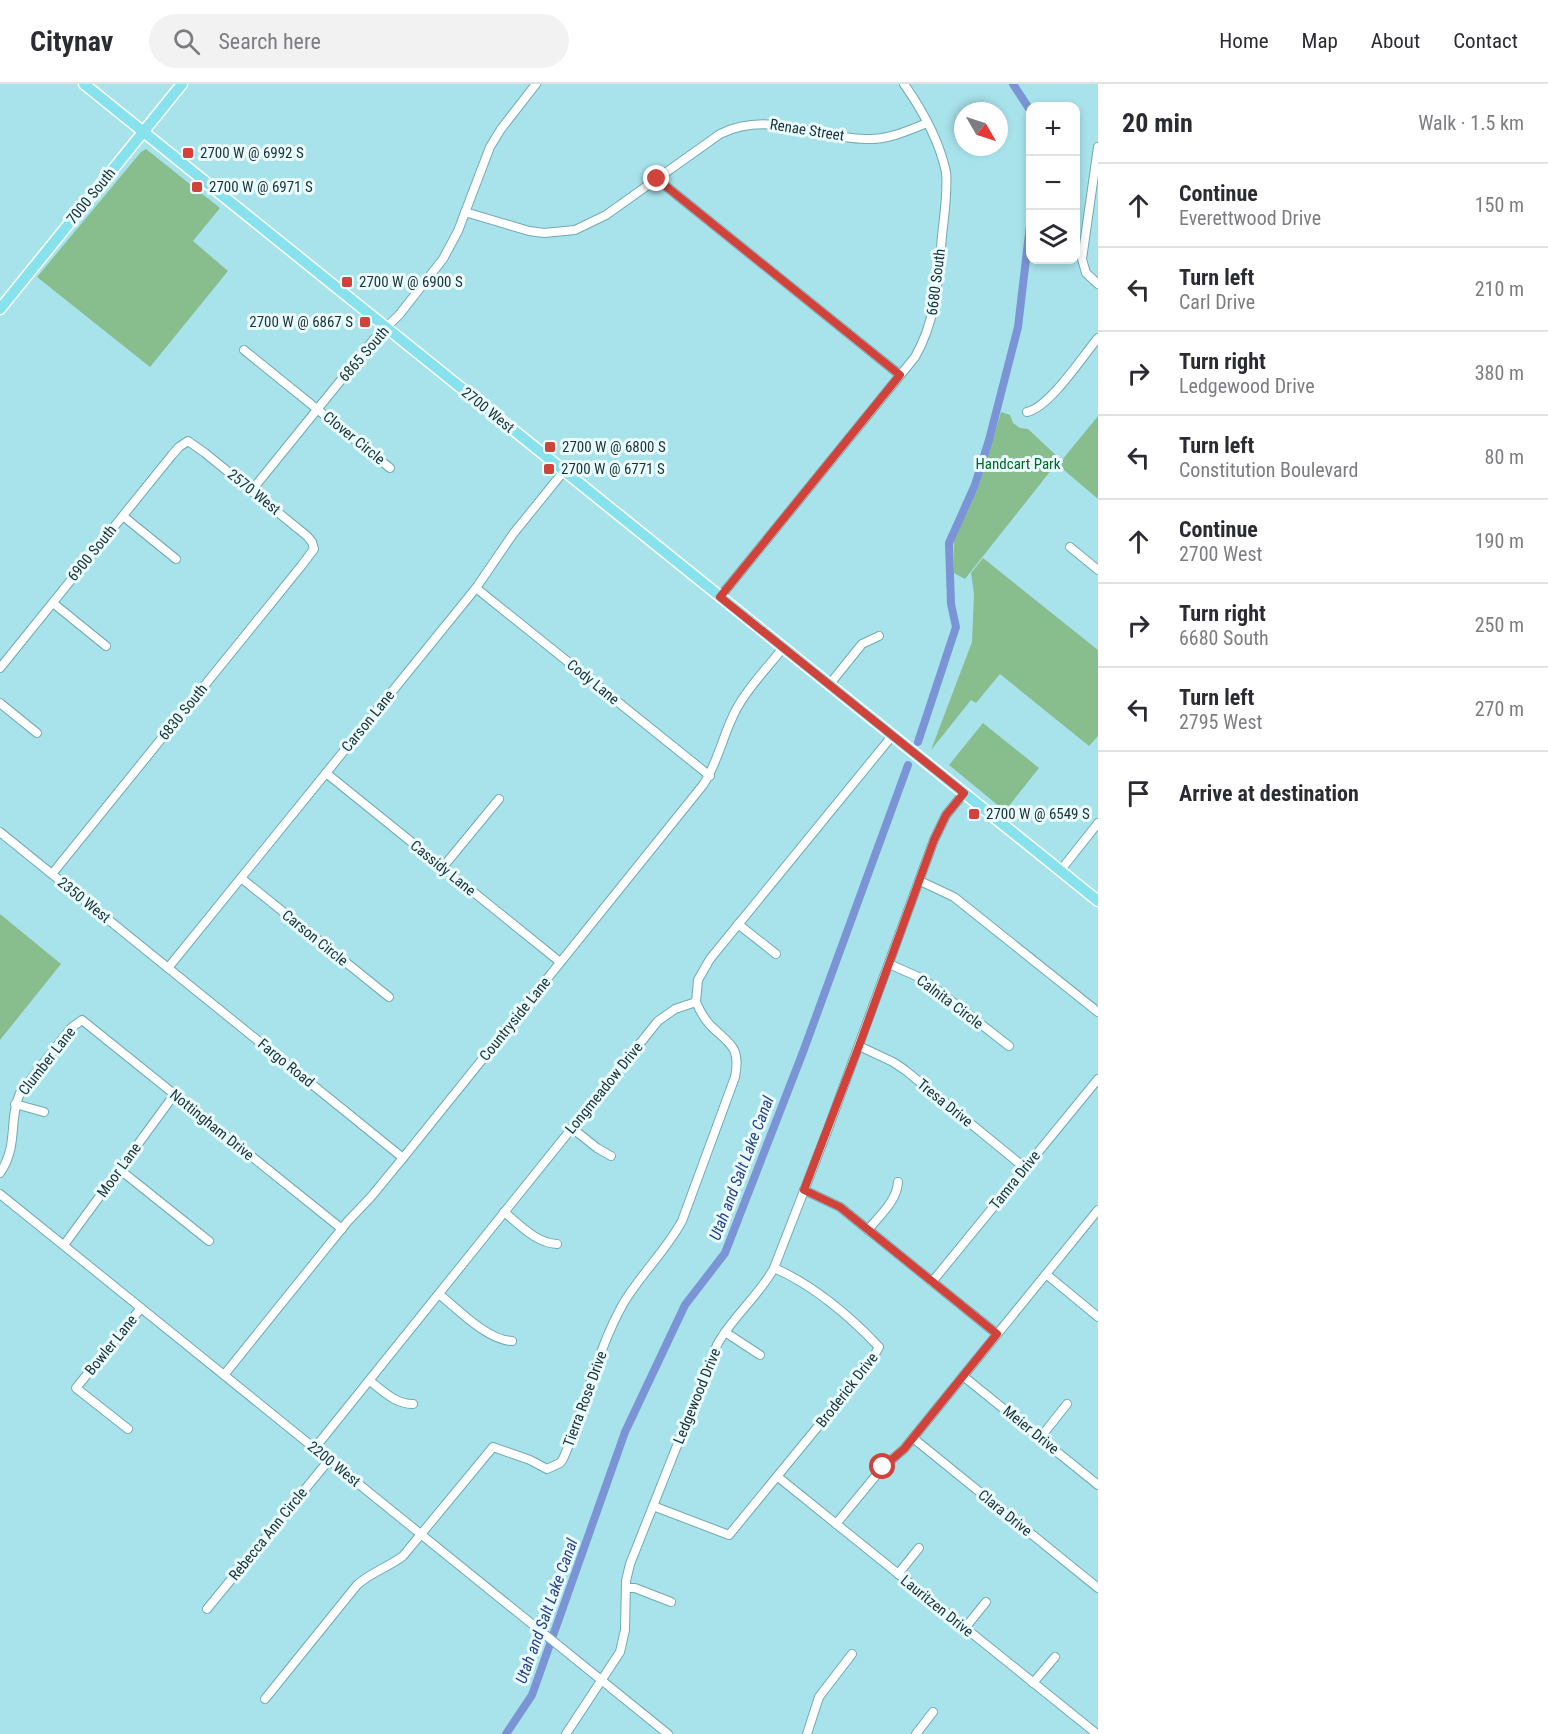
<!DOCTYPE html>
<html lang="en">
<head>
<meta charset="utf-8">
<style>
	:root { --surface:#fff; --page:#f2f2f3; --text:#2b2b33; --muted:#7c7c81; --line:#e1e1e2 }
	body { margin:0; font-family:"Roboto Condensed",sans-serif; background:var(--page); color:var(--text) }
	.controls { position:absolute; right:18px; top:18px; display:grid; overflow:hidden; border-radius:12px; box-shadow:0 3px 9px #0003 }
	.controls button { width:54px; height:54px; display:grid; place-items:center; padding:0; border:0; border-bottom:2px solid var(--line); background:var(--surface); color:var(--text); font:30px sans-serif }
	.compass { position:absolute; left:954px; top:18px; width:54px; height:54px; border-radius:50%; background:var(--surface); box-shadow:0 3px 9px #0003; rotate:129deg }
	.stop { position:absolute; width:18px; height:18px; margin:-14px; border:4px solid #d1433a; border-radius:50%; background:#fff }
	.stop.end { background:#d1433a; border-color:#fff; box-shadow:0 2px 6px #0008 }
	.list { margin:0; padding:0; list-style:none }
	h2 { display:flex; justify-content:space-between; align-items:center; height:78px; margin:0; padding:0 24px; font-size:26px }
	h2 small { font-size:20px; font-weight:400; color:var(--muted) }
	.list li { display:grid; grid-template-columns:39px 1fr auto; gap:18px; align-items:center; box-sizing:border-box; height:84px; padding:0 24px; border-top:2px solid var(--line) }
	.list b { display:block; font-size:22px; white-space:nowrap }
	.list p { margin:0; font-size:20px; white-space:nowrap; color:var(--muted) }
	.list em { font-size:20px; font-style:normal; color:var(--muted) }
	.icon { flex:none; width:33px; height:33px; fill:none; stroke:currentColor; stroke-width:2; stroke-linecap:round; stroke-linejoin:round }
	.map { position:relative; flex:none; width:1098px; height:1650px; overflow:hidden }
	header { display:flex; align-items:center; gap:36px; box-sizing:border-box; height:84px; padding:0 30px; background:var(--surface); border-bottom:2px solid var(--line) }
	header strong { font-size:28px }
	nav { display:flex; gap:33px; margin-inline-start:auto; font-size:21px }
	.search { width:420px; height:54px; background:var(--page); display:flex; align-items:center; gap:15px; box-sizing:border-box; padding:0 21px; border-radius:33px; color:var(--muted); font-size:22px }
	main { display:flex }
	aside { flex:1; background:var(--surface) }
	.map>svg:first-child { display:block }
</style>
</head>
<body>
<header>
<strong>Citynav</strong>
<div class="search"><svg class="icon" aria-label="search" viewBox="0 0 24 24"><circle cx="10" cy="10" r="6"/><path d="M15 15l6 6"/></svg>Search here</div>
<nav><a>Home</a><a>Map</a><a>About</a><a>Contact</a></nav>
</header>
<main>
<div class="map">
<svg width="1098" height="1650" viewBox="0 0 1098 1650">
	<rect width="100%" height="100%" fill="#a8e3ec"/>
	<!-- green -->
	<g fill="#88bd8e">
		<path d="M146,65L220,124L193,157L228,187L150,283L37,193L141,68Z"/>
		<path d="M1001,328L1010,331L1013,339L1020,344L1028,345L1060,375L965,495L954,489V456L979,402Z"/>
		<path d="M1098,332V415L1058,381Z"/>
		<path d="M983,474L1098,566V652L1089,662L1000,590L976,619L971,616L931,666L972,558L974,510L971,489Z"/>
		<path d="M983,639L1039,684L1005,727L949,681Z"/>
		<path d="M0,830L61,880L0,956Z"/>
	</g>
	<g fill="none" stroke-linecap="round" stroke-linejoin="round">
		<!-- canal -->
		<g stroke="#7b94d6" stroke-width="8">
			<path d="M1013,0L1030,26"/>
			<path d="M918,658L956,543L951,520L949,459L975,401L989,356L1018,243L1030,141"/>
			<path d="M506,1650L532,1611L625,1348L685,1221L725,1169L803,968L908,681"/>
		</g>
		<defs>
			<g id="minor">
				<path d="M1098,63L1082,175L1086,189L1098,200"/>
				<path d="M657,95L900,291"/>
				<path d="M465,128L529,147L544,149L575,146L606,131L720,50C768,26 816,54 865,55C888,56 907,47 927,39"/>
				<path d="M244,266L390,384"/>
				<path d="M1027,328C1050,323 1082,273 1098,254"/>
				<path d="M252,406L375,254L399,231L443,175L458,147L490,63L501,45L536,0"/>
				<path d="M123,432L176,475"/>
				<path d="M1070,463L1098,486"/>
				<path d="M476,504L710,692"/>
				<path d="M720,513L915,273C937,235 938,194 942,152C944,131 948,109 946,88C939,56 923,27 904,0"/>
				<path d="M53,519L106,562"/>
				<path d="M0,584L172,371L179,363L188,357L205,369L307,452L312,458L314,465L302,481L52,790"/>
				<path d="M829,601L862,560L879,552"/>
				<path d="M0,619L37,649"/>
				<path d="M326,689L560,878"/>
				<path d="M0,748L403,1074"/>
				<path d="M443,783L499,715"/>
				<path d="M1060,787L1098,739"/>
				<path d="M241,794L389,913"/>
				<path d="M920,797L954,813L1098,928"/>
				<path d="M738,840L776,870"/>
				<path d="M889,880L923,895L1009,962"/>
				<path d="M168,884L476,504L513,450L564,387"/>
				<path d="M859,962L893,978L905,986L1025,1084"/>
				<path d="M15,1020L44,1028"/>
				<path d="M572,1044L597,1064L611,1072"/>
				<path d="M119,1085L209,1157"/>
				<path d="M0,1089C19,1061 8,1037 20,1009L71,944L82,936L342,1145"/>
				<path d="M804,1106L840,1123L997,1250"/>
				<path d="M0,1110L668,1650"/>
				<path d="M504,1128C520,1141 536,1159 557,1160"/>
				<path d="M868,1146C879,1132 897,1117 898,1098"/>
				<path d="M64,1161L174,1011"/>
				<path d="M1046,1190L1098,1233"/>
				<path d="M932,1198L1098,995"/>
				<path d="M440,1211C459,1226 487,1256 512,1257"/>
				<path d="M725,1248L760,1271"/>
				<path d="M224,1291L348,1137L370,1114L403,1074L703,701C719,677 723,649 737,624C749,602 768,583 783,564"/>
				<path d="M963,1292L1098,1401"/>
				<path d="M370,1297C383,1307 395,1320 413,1320"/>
				<path d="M128,1345L76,1304L141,1224"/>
				<path d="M913,1354L1098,1504"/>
				<path d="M1040,1354L1067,1320"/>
				<path d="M314,1365L658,937L675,925L696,918L698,896L710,875L892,652"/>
				<path d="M778,1393L1097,1650"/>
				<path d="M653,1422L729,1451L870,1279L879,1263C851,1233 812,1200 774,1184"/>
				<path d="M836,1440L883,1383L904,1365L1098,1126"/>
				<path d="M898,1490L919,1464"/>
				<path d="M626,1504H635L671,1518"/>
				<path d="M207,1525L329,1376"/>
				<path d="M965,1544L986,1518"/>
				<path d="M1033,1599L1055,1573"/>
				<path d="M265,1615L357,1501C371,1488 389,1483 403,1472L493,1363L530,1376L547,1385L560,1379L563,1375C585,1325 596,1268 623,1220C640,1191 665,1168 682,1137L735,993C741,963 730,960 711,942C704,935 700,927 696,918"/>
				<path d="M566,1650L620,1568L625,1546L626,1497L630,1480L717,1261C732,1233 759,1212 774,1184L828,1045L934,756L946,731L964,709"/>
				<path d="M807,1650L819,1613L852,1570"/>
				<path d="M916,1650L933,1628"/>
			</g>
			<g id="major">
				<path d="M84,0L1098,817"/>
				<path d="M0,225L182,0"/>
			</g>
		</defs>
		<!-- minor casing -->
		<use href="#minor" stroke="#70aab2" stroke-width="10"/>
		<!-- major casing -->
		<use href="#major" stroke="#fff" stroke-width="13"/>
		<!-- minor -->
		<use href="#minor" stroke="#fff" stroke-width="8"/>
		<!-- major -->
		<use href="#major" stroke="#88e2ee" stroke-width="10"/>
	</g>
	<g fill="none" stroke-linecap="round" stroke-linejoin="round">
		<!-- route -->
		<path stroke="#d1433a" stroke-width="8" d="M657,95L900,291L720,513L964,709L946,731L934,756L859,962L804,1106L840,1123L997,1250L904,1365L883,1383"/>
	</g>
	<!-- markers -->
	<g fill="#d1433a" stroke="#ebfcff" stroke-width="2">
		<rect x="182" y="63" width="12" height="12" rx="3"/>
		<rect x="191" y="97" width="12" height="12" rx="3"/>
		<rect x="341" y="192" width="12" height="12" rx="3"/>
		<rect x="359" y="232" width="12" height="12" rx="3"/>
		<rect x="544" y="357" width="12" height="12" rx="3"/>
		<rect x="543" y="379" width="12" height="12" rx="3"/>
		<rect x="968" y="724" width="12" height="12" rx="3"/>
	</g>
	<g text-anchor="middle" stroke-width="6" stroke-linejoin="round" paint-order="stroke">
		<!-- street labels -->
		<g font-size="15" fill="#1a3235" stroke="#ebfcff">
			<text transform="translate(807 46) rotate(9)" y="5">Renae Street</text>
			<text transform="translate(91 112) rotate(-51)" y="5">7000 South</text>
			<text transform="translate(936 198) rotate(-83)" y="5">6680 South</text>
			<text transform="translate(364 270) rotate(-49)" y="5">6865 South</text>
			<text transform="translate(488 326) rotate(39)" y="5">2700 West</text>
			<text transform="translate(354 354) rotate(39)" y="5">Clover Circle</text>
			<text transform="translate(254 408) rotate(39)" y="5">2570 West</text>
			<text transform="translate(92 469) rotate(-51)" y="5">6900 South</text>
			<text transform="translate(593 598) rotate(39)" y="5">Cody Lane</text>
			<text transform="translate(183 628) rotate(-51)" y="5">6830 South</text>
			<text transform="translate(368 637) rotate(-51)" y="5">Carson Lane</text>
			<text transform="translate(443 784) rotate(39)" y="5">Cassidy Lane</text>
			<text transform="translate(84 816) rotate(39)" y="5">2350 West</text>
			<text transform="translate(315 854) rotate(39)" y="5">Carson Circle</text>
			<text transform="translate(950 918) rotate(37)" y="5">Calnita Circle</text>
			<text transform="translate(515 935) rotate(-51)" y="5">Countryside Lane</text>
			<text transform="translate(47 977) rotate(-52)" y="5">Clumber Lane</text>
			<text transform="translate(286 979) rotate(39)" y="5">Fargo Road</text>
			<text transform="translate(604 1004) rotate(-51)" y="5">Longmeadow Drive</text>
			<text transform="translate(945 1019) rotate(39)" y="5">Tresa Drive</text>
			<text transform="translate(212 1041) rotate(39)" y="5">Nottingham Drive</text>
			<text transform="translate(119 1086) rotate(-54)" y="5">Moor Lane</text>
			<text transform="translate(1015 1096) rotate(-51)" y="5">Tamra Drive</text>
			<text transform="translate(111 1261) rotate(-51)" y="5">Bowler Lane</text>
			<text transform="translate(847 1306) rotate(-52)" y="5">Broderick Drive</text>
			<text transform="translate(697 1312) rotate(-68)" y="5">Ledgewood Drive</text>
			<text transform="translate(585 1315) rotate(-70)" y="5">Tierra Rose Drive</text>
			<text transform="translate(1031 1346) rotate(39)" y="5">Meier Drive</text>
			<text transform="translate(334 1380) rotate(39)" y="5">2200 West</text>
			<text transform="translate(1005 1429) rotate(39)" y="5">Clara Drive</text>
			<text transform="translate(268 1450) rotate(-51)" y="5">Rebecca Ann Circle</text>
			<text transform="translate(937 1522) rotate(39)" y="5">Lauritzen Drive</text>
		</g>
		<!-- poi labels -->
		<g font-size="15" fill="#1a3235" stroke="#ebfcff" text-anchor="start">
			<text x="200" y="74">2700 W @ 6992 S</text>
			<text x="209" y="108">2700 W @ 6971 S</text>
			<text x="359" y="203">2700 W @ 6900 S</text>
			<text x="353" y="243" text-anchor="end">2700 W @ 6867 S</text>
			<text x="562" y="368">2700 W @ 6800 S</text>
			<text x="561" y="390">2700 W @ 6771 S</text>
			<text x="986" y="735">2700 W @ 6549 S</text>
		</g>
		<!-- park labels -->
		<g font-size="15" fill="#006824" stroke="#ebfcff">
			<text x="1018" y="385">Handcart Park</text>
		</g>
		<!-- water labels -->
		<g font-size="16" font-style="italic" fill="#263d8a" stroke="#ebfcff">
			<text transform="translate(741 1084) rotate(-69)" y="6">Utah and Salt Lake Canal</text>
			<text transform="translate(546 1527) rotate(-70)" y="6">Utah and Salt Lake Canal</text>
		</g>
	</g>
</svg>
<div class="controls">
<button>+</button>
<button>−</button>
<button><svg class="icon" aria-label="layers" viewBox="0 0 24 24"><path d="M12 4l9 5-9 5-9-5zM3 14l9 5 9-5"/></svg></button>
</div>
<svg class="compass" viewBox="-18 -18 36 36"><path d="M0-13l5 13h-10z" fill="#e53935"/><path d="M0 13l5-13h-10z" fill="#7c7c81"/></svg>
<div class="stop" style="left:883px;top:1383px"></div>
<div class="stop end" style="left:657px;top:95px"></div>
</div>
<aside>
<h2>20 min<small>Walk · 1.5 km</small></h2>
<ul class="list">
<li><svg class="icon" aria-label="ahead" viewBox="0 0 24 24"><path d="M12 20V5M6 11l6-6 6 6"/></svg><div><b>Continue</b><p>Everettwood Drive</p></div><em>150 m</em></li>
<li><svg class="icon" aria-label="left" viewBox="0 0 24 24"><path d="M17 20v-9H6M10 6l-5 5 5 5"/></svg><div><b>Turn left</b><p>Carl Drive</p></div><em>210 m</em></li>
<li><svg class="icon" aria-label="right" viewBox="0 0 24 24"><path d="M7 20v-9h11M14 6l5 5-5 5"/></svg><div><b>Turn right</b><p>Ledgewood Drive</p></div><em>380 m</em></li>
<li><svg class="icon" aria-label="left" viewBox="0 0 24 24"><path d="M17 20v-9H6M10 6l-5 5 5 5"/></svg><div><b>Turn left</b><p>Constitution Boulevard</p></div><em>80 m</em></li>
<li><svg class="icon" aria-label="ahead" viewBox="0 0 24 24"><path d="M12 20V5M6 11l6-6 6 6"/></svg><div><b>Continue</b><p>2700 West</p></div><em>190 m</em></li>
<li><svg class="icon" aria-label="right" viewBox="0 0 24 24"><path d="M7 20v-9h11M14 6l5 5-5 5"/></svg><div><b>Turn right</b><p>6680 South</p></div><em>250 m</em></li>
<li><svg class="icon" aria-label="left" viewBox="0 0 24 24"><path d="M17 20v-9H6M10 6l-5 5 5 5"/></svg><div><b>Turn left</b><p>2795 West</p></div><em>270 m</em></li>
<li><svg class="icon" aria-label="arrive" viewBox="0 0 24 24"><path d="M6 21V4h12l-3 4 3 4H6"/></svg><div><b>Arrive at destination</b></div></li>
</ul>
</aside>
</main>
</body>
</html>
